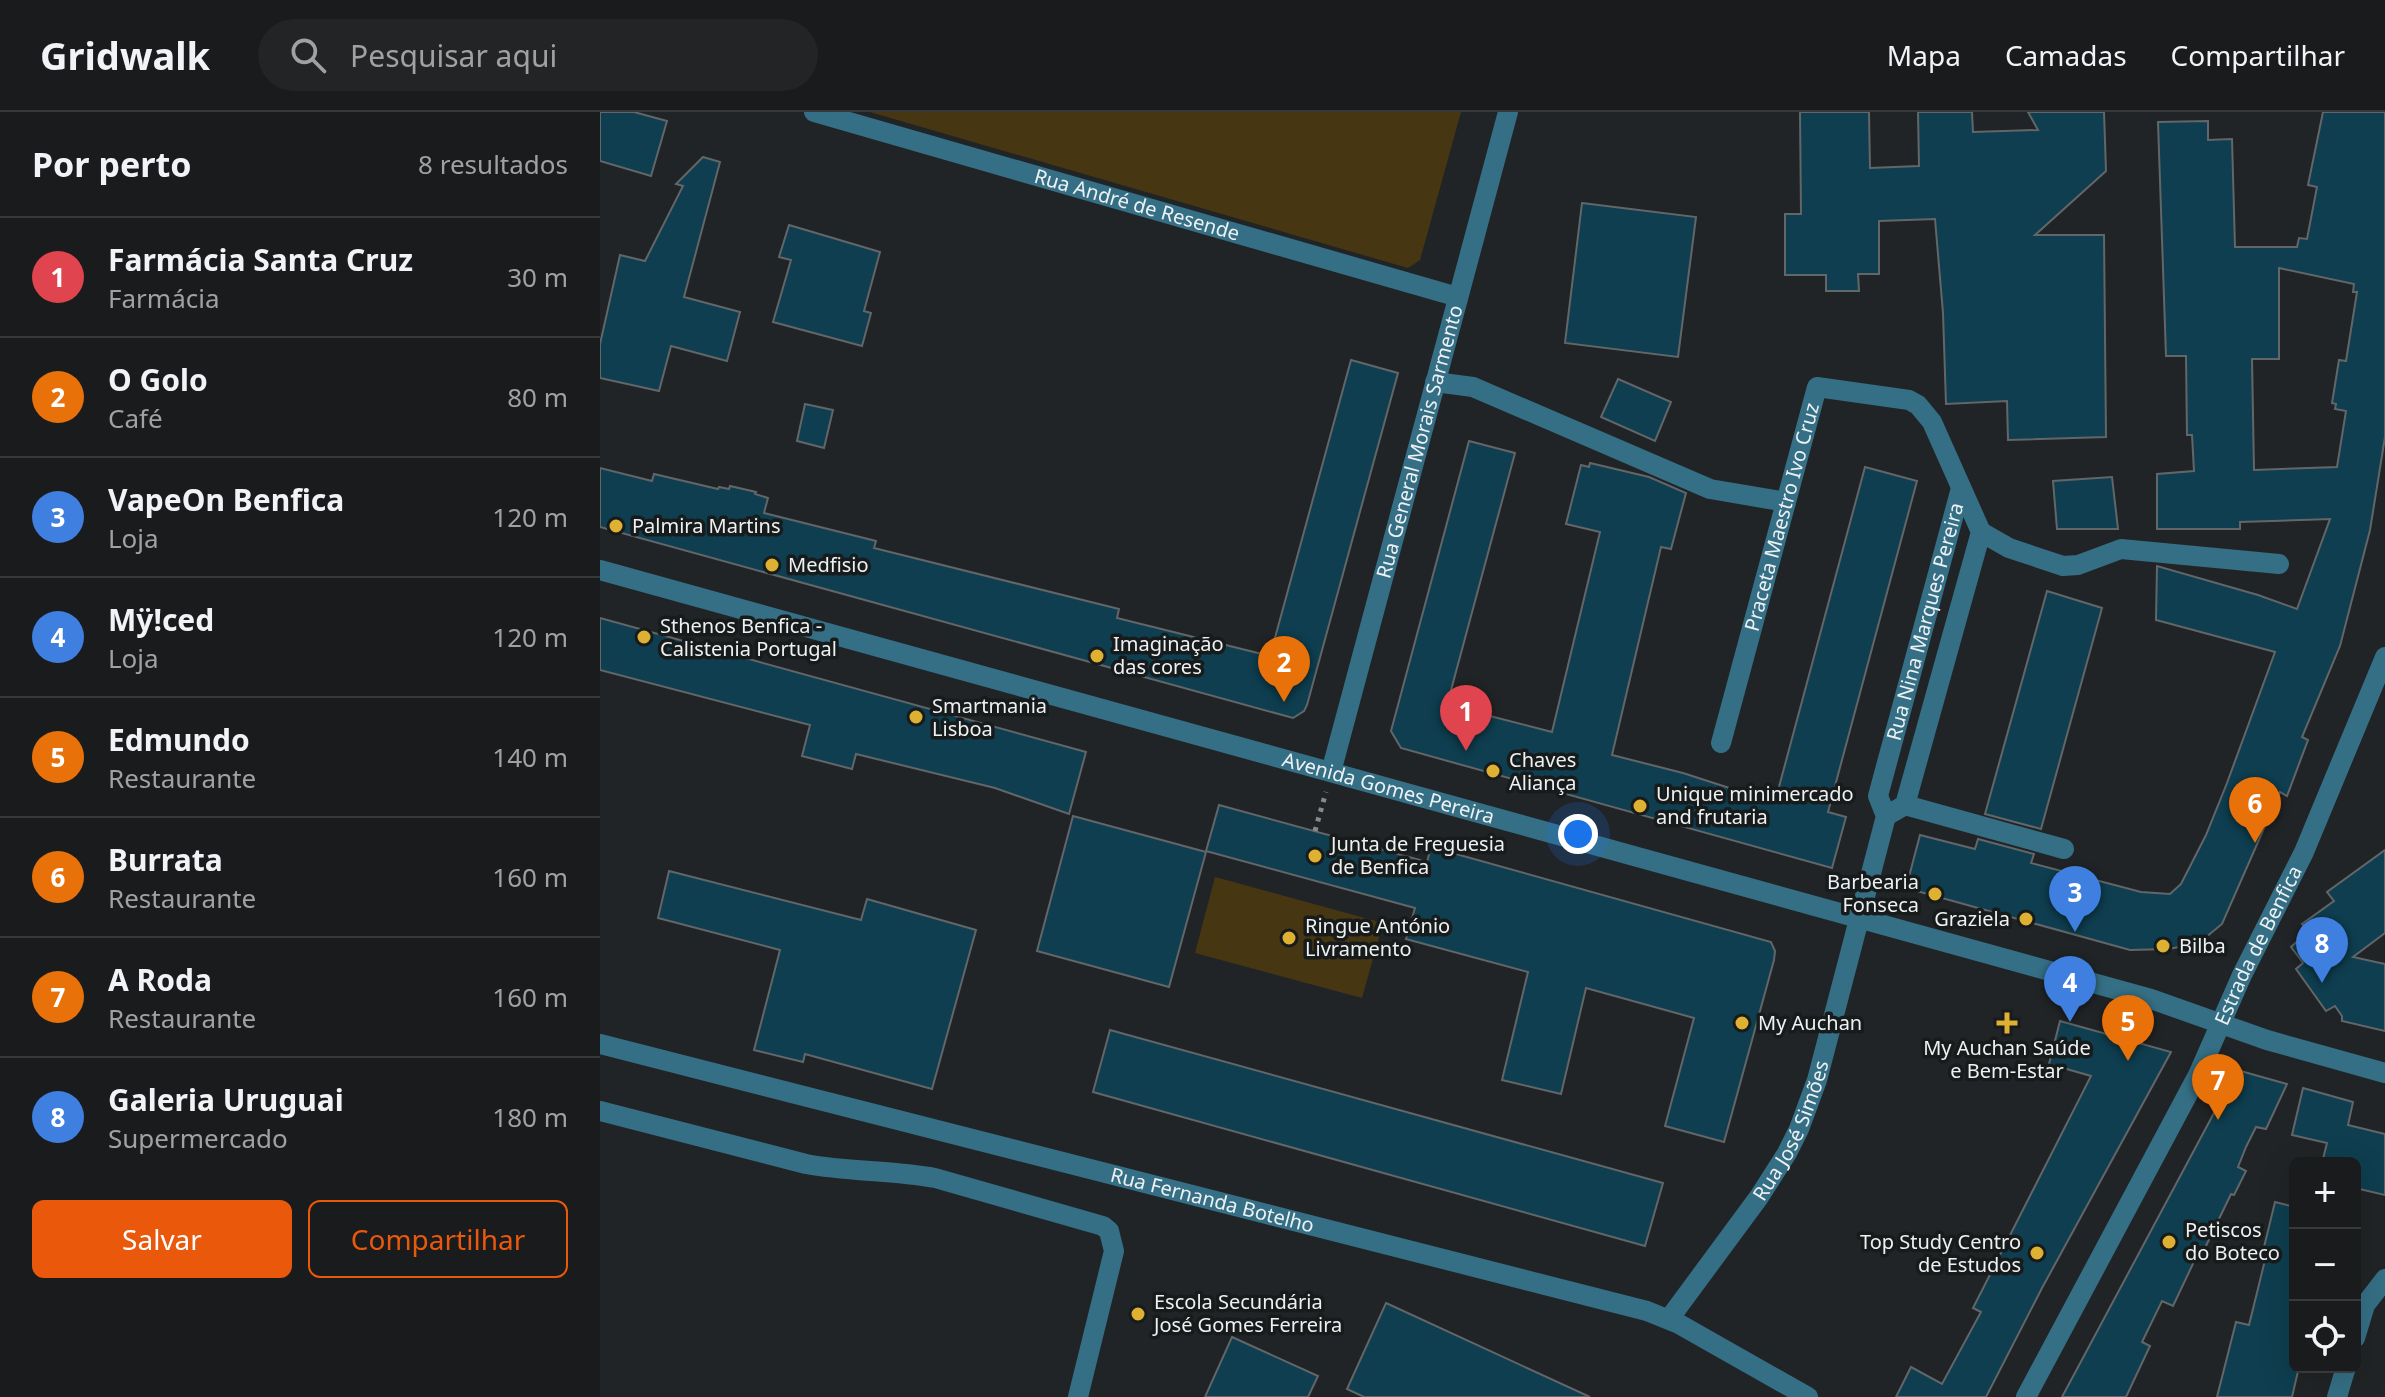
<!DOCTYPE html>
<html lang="pt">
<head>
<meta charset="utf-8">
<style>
	:root { --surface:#191b1c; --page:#222425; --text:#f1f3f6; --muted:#9fa1a3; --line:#37393b; --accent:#ea580c }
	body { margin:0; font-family:"Noto Sans",sans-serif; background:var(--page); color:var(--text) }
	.controls { position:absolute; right:24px; bottom:24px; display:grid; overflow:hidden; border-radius:12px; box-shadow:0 8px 32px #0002 }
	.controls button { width:72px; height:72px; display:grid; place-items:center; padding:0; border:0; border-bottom:2px solid var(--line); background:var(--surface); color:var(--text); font:40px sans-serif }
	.you { position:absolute; left:978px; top:722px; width:28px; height:28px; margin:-20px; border:6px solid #fff; border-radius:50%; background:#1a73e8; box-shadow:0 0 0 12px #1a73e833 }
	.badge { display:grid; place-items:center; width:52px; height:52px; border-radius:50%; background:var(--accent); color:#fff; font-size:26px; font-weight:700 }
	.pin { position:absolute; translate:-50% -66px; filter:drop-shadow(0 2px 4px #0008) }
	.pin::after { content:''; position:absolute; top:42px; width:28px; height:24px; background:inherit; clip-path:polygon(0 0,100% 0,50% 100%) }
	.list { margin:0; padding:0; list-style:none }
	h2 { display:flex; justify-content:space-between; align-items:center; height:104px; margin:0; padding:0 32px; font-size:34px }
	h2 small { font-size:26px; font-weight:400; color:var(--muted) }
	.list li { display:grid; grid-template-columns:52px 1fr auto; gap:24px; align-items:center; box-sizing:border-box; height:120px; padding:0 32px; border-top:2px solid var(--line) }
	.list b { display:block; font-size:30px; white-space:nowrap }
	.list p { margin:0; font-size:26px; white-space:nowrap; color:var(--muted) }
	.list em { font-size:26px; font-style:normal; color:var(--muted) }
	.actions { display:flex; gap:16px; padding:24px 32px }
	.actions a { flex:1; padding:18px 0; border:2px solid var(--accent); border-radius:12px; text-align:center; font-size:28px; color:var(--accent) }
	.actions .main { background:var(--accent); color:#fff }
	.icon { flex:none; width:44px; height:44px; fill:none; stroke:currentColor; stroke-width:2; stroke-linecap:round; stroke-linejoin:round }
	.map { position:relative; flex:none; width:1785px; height:1285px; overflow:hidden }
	header { display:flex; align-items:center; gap:48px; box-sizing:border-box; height:112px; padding:0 40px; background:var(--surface); border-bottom:2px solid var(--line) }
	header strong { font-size:38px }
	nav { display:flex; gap:44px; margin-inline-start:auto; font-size:28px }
	.search { width:560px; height:72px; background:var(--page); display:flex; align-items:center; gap:20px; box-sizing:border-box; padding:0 28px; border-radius:44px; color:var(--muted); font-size:30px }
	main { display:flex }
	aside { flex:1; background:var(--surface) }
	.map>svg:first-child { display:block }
</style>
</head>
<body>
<header>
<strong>Gridwalk</strong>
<div class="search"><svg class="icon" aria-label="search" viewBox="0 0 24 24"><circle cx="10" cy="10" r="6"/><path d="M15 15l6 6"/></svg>Pesquisar aqui</div>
<nav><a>Mapa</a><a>Camadas</a><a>Compartilhar</a></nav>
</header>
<main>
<aside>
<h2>Por perto<small>8 resultados</small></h2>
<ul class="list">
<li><span class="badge" style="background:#e0444e">1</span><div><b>Farmácia Santa Cruz</b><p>Farmácia</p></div><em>30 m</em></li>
<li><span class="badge" style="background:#e8710a">2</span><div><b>O Golo</b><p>Café</p></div><em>80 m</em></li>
<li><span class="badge" style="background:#3f7fe0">3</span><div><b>VapeOn Benfica</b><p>Loja</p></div><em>120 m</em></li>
<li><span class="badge" style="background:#3f7fe0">4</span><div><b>Mÿ!ced</b><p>Loja</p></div><em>120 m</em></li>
<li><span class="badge" style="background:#e8710a">5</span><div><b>Edmundo</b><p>Restaurante</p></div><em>140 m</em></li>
<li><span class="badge" style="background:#e8710a">6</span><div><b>Burrata</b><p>Restaurante</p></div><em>160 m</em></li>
<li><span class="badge" style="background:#e8710a">7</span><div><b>A Roda</b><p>Restaurante</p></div><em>160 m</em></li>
<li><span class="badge" style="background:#3f7fe0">8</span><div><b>Galeria Uruguai</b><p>Supermercado</p></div><em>180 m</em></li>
</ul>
<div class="actions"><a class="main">Salvar</a><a>Compartilhar</a></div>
</aside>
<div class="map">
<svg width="1785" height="1285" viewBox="0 0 1785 1285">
	<rect width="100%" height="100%" fill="#212426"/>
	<!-- green -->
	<g fill="#463712">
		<path d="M270,0H861L820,148L808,156Z"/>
		<path d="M615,765L783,811L762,886L595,841Z"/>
	</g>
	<!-- building -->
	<g fill="#0e3e4f" stroke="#626668" stroke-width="2" fill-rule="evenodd">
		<path d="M0,0H34L67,9L51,64L0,49Z"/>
		<path d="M1200,0H1269L1270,56L1319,54L1318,0H1372L1373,20L1438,18L1428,0H1504L1506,59L1435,123H1504L1506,325L1408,328L1407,289L1346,292L1343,201L1335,107L1279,109V162H1258L1259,179H1226V163H1185V102H1201Z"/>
		<path d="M1723,0H1785V325L1770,418L1740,534L1702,625L1708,628L1687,684L1680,680L1622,812L1605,826L1588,833L1569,837L1530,838L1306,776L1320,723L1375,737L1378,727L1434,742L1431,751L1541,780L1570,782L1581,772L1606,723L1627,671L1675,540L1556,508L1557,454L1658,483L1697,497L1730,407L1640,410V417H1557V362L1594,359L1592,323H1587L1586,244H1566L1558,10L1608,9V28L1632,27L1635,135H1697L1699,126L1707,127L1717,75L1708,73ZM1679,156L1754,172L1753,180H1757L1746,249L1739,248L1732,291L1736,292L1735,297L1746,299L1737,355L1654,358L1652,247H1679Z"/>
		<path d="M103,45L120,50L84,185L140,200L127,249L71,234L59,279L0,266V232L20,143L45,149L83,74L76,72Z"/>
		<path d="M982,91L1096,105L1078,245L965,231Z"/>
		<path d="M189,113L280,140L264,199L271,201L262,234L173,210L191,148L179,145Z"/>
		<path d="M751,248L798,261L707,593L704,599L693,606L0,415V356L52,369L54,362L118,377L119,375L129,377L130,374L156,380L155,382L168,386L164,401L276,429L274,436L519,497L517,506L670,544Z"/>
		<path d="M1018,267L1071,290L1055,329L1001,305Z"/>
		<path d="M205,292L233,298L224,336L197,329Z"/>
		<path d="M869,329L915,341L847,593L952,620L1000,420L966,412L981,353L989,355L990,351L1049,365L1086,381L1071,437L1061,435L1012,643L1083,661L1154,684L1176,686L1265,355L1317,369L1228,700L1246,705L1232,756L801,636L791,619Z"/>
		<path d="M1512,365L1518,417H1457L1453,369Z"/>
		<path d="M1447,479L1502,496L1441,717L1385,702Z"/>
		<path d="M0,506L486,640L469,702L395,676L256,642L252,657L202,644L210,613L0,558Z"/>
		<path d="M619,693L827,750L831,735L1171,830L1175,839L1174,848L1124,1030L1065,1014L1094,906L986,876L961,982L902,968L928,860L806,827L815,796L606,739Z"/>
		<path d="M473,704L606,740L569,875L437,839Z"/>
		<path d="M1785,738V821L1753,845L1785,852V919L1742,909V904L1735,894L1726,899L1696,857L1703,851L1691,835L1708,820L1702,812L1734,789L1727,780Z"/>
		<path d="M69,759L261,808L267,787L376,818L332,977L205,942L203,950L154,938L180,838L58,806Z"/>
		<path d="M1460,909L1571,940L1442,1176L1386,1285H1296L1311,1255L1342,1272L1381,1200L1373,1196L1491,964L1449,952Z"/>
		<path d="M510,918L1063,1071L1045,1134L493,980Z"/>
		<path d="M1637,958L1687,972L1666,1017L1656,1015L1646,1035L1638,1055L1646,1059L1634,1083L1631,1082L1603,1140L1599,1139L1573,1194L1562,1189L1542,1230L1550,1234L1526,1285H1462Z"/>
		<path d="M1703,976L1753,990L1748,1013L1785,1022V1083L1755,1076V1051H1722L1727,1031L1692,1023Z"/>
		<path d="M1675,1090L1695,1095V1255H1699L1692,1285H1617L1636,1210L1649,1213L1668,1136L1664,1135Z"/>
		<path d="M786,1191L990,1285H764L747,1277Z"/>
		<path d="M632,1225L718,1264L708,1285H605Z"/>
	</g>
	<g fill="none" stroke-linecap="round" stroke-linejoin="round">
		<!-- path -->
		<path stroke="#878a8b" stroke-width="5" stroke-dasharray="4 6" stroke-linecap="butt" d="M715,719L726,680"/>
		<!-- minor -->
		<g stroke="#356f85" stroke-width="20">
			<path id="s1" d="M214,0L858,185"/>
			<path d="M835,270L873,275L1110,377L1186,390"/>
			<path d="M1381,420L1409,436L1463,454L1478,453L1521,437L1679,452"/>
			<path id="s2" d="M0,458L1551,887L1667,928L1785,961"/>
			<path id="s3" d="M1121,631L1217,275L1309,288L1318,293L1332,310L1381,420L1305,693L1286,704"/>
			<path id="s4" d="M731,660L908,0"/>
			<path d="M1305,693L1464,737"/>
			<path id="s5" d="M0,932L1047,1199L1079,1212L1208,1285"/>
			<path d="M0,999L206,1052C248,1060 292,1058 335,1066L503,1114L509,1119L514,1139L478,1285"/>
			<path id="s6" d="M1069,1207L1159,1085L1187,1041L1199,1017L1217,968L1286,704L1278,684L1361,376"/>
			<path d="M1755,1226L1765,1193L1785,1167"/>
			<path id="s7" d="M1426,1285L1598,963L1642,863L1704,740L1785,545"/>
			<path d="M1737,1285L1746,1255"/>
		</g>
	</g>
	<!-- markers -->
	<g fill="#deb133" stroke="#171b1c" stroke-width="3">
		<circle cx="16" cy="414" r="8"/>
		<circle cx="172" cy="453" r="8"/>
		<circle cx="44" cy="525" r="8"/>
		<circle cx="497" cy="544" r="8"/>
		<circle cx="316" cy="605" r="8"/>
		<circle cx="893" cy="659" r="8"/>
		<circle cx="1040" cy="694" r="8"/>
		<circle cx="715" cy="744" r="8"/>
		<circle cx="1335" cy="782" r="8"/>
		<circle cx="1426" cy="807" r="8"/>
		<circle cx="689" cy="826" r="8"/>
		<circle cx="1563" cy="834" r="8"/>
		<circle cx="1142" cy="911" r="8"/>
		<path d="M1403 899h8v8h8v8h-8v8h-8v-8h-8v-8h8z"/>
		<circle cx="1569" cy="1130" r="8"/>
		<circle cx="1437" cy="1141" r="8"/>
		<circle cx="538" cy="1202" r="8"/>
	</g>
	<g text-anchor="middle" stroke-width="7" stroke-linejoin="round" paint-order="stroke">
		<!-- street labels -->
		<g font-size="20" fill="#eef1f2" stroke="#171b1c">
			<text dy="7" stroke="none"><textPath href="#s1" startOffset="336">Rua André de Resende</textPath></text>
			<text dy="7" stroke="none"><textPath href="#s4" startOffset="342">Rua General Morais Sarmento</textPath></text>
			<text dy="7" stroke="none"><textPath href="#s3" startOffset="234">Praceta Maestro Ivo Cruz</textPath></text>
			<text dy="7" stroke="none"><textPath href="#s6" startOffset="758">Rua Nina Marques Pereira</textPath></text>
			<text dy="7" stroke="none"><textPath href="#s2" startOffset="818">Avenida Gomes Pereira</textPath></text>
			<text dy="7" stroke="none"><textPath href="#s7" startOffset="508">Estrada de Benfica</textPath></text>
			<text dy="7" stroke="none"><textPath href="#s6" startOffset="226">Rua José Simões</textPath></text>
			<text dy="7" stroke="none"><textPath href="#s5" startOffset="632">Rua Fernanda Botelho</textPath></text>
		</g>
		<!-- poi labels -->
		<g font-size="20" fill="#eef1f2" stroke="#171b1c" text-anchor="start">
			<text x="32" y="421">Palmira Martins</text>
			<text x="188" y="460">Medfisio</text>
			<text x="60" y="521">Sthenos Benfica -<tspan x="60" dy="23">Calistenia Portugal</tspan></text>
			<text x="513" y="539">Imaginação<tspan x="513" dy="23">das cores</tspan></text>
			<text x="332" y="601">Smartmania<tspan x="332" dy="23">Lisboa</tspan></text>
			<text x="909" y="655">Chaves<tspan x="909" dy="23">Aliança</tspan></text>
			<text x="1056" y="689">Unique minimercado<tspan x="1056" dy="23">and frutaria</tspan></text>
			<text x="731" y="739">Junta de Freguesia<tspan x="731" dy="23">de Benfica</tspan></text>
			<text x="1319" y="777" text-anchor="end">Barbearia<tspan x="1319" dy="23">Fonseca</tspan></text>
			<text x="1410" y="814" text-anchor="end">Graziela</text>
			<text x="705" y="821">Ringue António<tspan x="705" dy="23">Livramento</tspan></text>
			<text x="1579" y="841">Bilba</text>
			<text x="1158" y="918">My Auchan</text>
			<text x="1407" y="943" text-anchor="middle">My Auchan Saúde<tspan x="1407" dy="23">e Bem-Estar</tspan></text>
			<text x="1585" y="1125">Petiscos<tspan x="1585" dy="23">do Boteco</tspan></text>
			<text x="1421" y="1137" text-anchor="end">Top Study Centro<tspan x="1421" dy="23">de Estudos</tspan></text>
			<text x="554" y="1197">Escola Secundária<tspan x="554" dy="23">José Gomes Ferreira</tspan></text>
		</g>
	</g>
</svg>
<div class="controls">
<button>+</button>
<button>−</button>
<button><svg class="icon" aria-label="locate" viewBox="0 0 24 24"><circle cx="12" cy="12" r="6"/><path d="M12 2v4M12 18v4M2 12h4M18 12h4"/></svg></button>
</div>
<div class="you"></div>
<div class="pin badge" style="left:866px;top:639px;background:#e0444e">1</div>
<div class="pin badge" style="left:684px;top:590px;background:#e8710a">2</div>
<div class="pin badge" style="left:1475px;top:820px;background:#3f7fe0">3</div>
<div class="pin badge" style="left:1470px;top:910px;background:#3f7fe0">4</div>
<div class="pin badge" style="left:1528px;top:949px;background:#e8710a">5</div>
<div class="pin badge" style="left:1655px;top:731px;background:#e8710a">6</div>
<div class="pin badge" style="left:1618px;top:1008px;background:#e8710a">7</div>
<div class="pin badge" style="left:1722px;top:871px;background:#3f7fe0">8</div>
</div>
</main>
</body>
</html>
